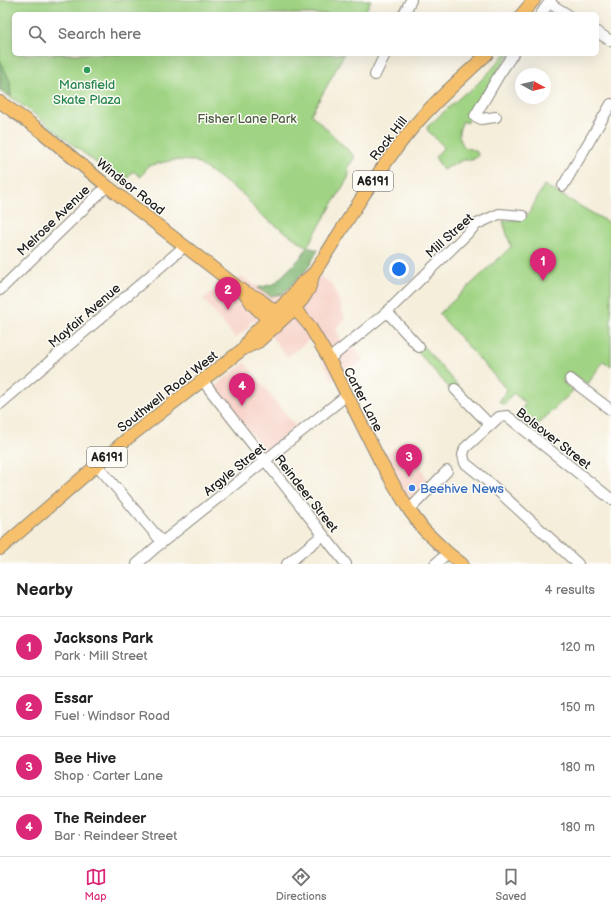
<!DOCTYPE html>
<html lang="en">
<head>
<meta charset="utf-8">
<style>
	:root { --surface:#fff; --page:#f6f6f6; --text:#222; --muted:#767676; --line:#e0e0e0; --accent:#db2777 }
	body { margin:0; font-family:"Balsamiq Sans",sans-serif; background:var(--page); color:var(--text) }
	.compass { position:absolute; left:515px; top:68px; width:36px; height:36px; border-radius:50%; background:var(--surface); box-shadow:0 4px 16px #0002; rotate:98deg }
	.you { position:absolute; left:399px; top:269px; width:14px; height:14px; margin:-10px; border:3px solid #fff; border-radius:50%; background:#1a73e8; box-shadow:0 0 0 6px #1a73e833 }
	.badge { display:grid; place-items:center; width:26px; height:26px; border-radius:50%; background:var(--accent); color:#fff; font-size:13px; font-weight:700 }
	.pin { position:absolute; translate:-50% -33px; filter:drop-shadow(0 1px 2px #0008) }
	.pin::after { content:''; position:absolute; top:21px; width:14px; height:12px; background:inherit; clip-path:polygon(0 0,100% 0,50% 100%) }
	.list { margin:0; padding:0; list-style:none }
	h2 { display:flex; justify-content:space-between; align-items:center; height:52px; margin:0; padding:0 16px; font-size:17px }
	h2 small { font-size:13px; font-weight:400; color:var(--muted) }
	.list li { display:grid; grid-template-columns:26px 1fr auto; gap:12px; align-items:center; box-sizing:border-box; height:60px; padding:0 16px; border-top:1px solid var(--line) }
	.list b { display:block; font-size:15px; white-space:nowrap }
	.list p { margin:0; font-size:13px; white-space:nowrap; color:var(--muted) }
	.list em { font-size:13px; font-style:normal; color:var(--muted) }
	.icon { flex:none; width:22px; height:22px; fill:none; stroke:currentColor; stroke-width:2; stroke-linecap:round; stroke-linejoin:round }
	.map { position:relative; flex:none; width:611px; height:564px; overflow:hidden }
	.search { position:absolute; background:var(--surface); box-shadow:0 4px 16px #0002; left:12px; right:12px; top:12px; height:44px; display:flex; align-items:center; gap:10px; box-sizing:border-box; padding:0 14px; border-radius:6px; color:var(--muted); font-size:15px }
	.sheet { height:292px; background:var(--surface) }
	nav { display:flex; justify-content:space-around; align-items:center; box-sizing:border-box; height:56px; border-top:1px solid var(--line); background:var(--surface); font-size:11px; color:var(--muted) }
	nav a { display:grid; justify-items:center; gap:2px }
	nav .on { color:var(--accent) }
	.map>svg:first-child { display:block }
</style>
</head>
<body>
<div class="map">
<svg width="611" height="564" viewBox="0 0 611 564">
	<rect width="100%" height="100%" fill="#fdfcf7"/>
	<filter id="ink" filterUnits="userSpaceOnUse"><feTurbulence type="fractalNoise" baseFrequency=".025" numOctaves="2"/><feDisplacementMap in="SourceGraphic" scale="8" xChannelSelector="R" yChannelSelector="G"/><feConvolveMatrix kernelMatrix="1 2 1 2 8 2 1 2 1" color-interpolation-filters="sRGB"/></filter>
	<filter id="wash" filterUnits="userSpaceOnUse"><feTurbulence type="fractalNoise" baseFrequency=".012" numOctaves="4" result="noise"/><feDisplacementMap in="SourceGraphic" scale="16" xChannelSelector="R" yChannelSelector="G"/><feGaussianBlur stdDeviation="0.9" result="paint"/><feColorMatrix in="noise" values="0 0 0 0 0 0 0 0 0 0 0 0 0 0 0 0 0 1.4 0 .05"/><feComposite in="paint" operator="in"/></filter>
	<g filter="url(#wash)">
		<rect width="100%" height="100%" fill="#f5eedb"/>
		<!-- built -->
		<g fill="#f7d1c7">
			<path d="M308,268L333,285L345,319L336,328L343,344L356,349L364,361L332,381L312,338L287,357L273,339L252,320L248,328L235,338L203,299L221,285L242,276L271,296L291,286Z"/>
			<path d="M245,363L296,427L265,451L216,389L217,385Z"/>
			<path d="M408,439L419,461L427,481L412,499L407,498L381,458Z"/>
		</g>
		<!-- green -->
		<g fill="#a0d484" stroke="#5e7850">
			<path d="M0,0H371L364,14H14V54H344L327,86L311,114L355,157L348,167L349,172L348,178L307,247L258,213L244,195L195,161L173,160L148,166L141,177L133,171L123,184L25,107L0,90Z"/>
			<path d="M505,54H509L481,97L467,123L463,121C457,133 458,136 464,147L476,151L478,154L477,157L472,160H463L443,170L435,157L444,147L428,131L427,127L466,92L468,93L491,70Z"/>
			<path d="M544,185L611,224V366L603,361L588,384L570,372L562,381L573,391L532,430L516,416L526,403L513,393L504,405L499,402L507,390L439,314L511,247L503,221L523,219L529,213Z"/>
			<path d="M422,345L458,386L452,391L416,350Z"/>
		</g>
		<!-- forest -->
		<g fill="#80b672" stroke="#4e6947">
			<path d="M0,60L10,81L11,97L0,90Z"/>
			<path d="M307,247L318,250L308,268L291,286L282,294L271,296L257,288L274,284L301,257Z"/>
		</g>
	</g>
	<g filter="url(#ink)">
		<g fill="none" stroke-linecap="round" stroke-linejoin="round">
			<defs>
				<g id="minor">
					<path d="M549,3L567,14"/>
					<path d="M404,14L411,0"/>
					<path d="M541,14L551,0"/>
					<path d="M597,32L611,41"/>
					<path d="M375,75L385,54"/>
					<path d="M496,117L481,119L475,116L499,75L513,54"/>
					<path d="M563,186L611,104"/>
					<path d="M0,290L107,186"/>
					<path d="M387,312L419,347"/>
					<path d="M329,359L387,312L477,224L499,214L523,216"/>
					<path d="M570,379L611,410"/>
					<path d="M203,381L346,564"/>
					<path d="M455,389L490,425"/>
					<path d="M0,404L185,246"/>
					<path d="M97,465L162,542"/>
					<path d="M409,510L447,471"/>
					<path d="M137,564L155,548L347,395"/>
					<path d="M287,564L323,535"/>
					<path d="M435,564L448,553"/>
					<path d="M578,564L485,479L465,463L463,455L465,448L499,417L507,416L611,499"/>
				</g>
				<g id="major">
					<path d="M522,14L534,0"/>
					<path d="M0,102L37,128L107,186L244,292L253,305L276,327"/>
					<path d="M245,292L258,298L281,316"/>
					<path d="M287,300L309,325L329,359L381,463L409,510L424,530L448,553L462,564"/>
					<path d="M243,349L251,336L291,297L301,284L314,273"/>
					<path d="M0,549L128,438L243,349L258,342L294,309L303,299L309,289L314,273C345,225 374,175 410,131C432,103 461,79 487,54"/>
				</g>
			</defs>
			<!-- minor casing -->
			<use href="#minor" stroke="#88857c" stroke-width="12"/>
			<!-- major casing -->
			<use href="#major" stroke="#88857c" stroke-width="14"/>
			<!-- minor -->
			<use href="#minor" stroke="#fff" stroke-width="10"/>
			<!-- major -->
			<use href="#major" stroke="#f7c06c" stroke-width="12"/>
		</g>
	</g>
	<!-- markers -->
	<circle fill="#2e9e5b" stroke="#fdfcf7" stroke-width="1.5" cx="87" cy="70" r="4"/>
	<circle fill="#3f7fe0" stroke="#fdfcf7" stroke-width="1.5" cx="412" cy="488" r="4"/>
	<g text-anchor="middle" stroke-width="3" stroke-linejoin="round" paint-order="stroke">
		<!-- shield labels -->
		<g fill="#fdfcf7" stroke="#605f5e" stroke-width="1">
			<rect x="353" y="171" width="40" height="20" rx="3"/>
			<rect x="87" y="447" width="40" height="20" rx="3"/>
		</g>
		<g font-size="12" font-weight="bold" fill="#1c1c1c">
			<text x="373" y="185">A6191</text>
			<text x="107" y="461">A6191</text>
		</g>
		<!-- leisure labels -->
		<g font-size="13" fill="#27864d" stroke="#fdfcf7">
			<text x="87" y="89">Mansfield<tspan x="87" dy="15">Skate Plaza</tspan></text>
		</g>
		<!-- park labels -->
		<g font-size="13" fill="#4a5c40" stroke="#fdfcf7">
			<text x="247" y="123">Fisher Lane Park</text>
		</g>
		<!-- street labels -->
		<g font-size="13" fill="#1c1c1c" stroke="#fdfcf7">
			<text transform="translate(388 138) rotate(-52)" y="5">Rock Hill</text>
			<text transform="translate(131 186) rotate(38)" y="5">Windsor Road</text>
			<text transform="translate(53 220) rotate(-44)" y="5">Melrose Avenue</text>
			<text transform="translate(449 235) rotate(-42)" y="5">Mill Street</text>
			<text transform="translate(84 315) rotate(-41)" y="5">Mayfair Avenue</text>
			<text transform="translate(167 391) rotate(-38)" y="5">Southwell Road West</text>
			<text transform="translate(364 399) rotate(63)" y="5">Carter Lane</text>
			<text transform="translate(554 438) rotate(38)" y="5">Bolsover Street</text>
			<text transform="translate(234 469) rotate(-39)" y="5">Argyle Street</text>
			<text transform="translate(307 493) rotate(52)" y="5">Reindeer Street</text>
		</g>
		<!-- shop labels -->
		<g font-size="13" fill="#366cbe" stroke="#fdfcf7" text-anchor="start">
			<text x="420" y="493">Beehive News</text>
		</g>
	</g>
</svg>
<svg class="compass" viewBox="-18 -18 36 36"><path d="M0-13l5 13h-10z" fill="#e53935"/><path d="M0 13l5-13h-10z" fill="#767676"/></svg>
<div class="you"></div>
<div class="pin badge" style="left:543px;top:281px">1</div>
<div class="pin badge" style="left:228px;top:310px">2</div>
<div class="pin badge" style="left:409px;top:477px">3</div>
<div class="pin badge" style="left:242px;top:406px">4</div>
<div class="search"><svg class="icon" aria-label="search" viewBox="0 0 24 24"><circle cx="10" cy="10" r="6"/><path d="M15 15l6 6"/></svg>Search here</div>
</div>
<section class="sheet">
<h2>Nearby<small>4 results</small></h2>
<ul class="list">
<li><span class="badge">1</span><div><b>Jacksons Park</b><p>Park · Mill Street</p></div><em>120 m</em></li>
<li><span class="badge">2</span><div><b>Essar</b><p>Fuel · Windsor Road</p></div><em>150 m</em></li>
<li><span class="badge">3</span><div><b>Bee Hive</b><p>Shop · Carter Lane</p></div><em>180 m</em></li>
<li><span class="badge">4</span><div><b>The Reindeer</b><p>Bar · Reindeer Street</p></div><em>180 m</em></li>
</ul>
</section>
<nav>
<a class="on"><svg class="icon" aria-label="map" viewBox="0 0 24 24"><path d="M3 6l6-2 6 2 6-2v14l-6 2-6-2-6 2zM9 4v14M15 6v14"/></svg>Map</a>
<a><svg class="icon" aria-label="directions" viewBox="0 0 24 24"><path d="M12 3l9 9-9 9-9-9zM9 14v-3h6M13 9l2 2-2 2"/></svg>Directions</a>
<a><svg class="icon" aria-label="saved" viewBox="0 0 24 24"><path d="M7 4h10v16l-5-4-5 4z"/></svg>Saved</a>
</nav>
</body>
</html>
